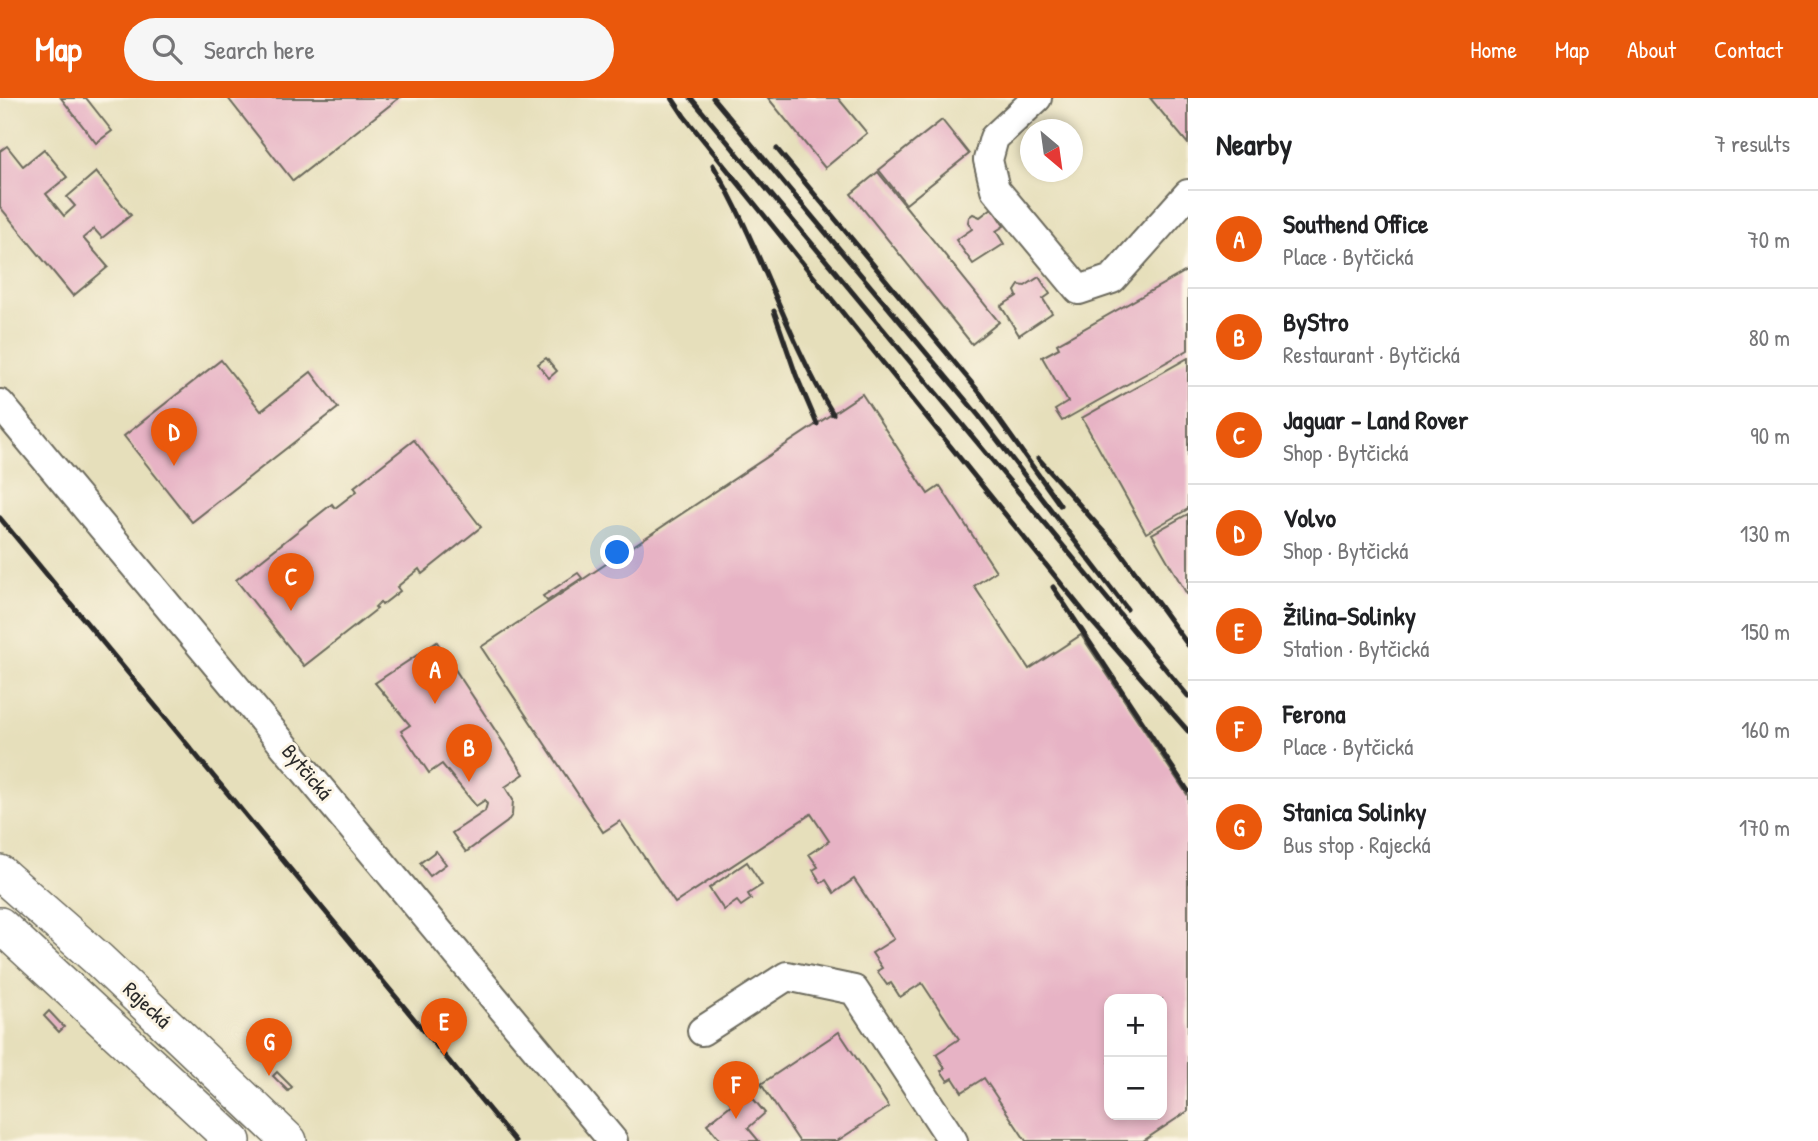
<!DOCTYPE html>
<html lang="en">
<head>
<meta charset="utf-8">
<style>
	:root { --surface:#fff; --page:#f6f6f6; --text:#202124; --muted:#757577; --line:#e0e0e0; --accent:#ea580c }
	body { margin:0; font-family:"Patrick Hand",sans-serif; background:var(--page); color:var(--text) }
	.controls { position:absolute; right:21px; bottom:21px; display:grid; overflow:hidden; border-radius:14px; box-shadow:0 4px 10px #0003 }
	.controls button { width:63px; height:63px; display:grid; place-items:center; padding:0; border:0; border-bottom:2px solid var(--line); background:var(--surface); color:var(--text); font:35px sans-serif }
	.compass { position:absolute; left:1020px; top:21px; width:63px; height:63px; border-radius:50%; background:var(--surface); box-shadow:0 4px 10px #0003; rotate:151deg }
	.you { position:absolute; left:618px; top:455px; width:24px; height:24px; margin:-18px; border:5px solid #fff; border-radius:50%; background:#1a73e8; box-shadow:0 0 0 10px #1a73e833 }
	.badge { display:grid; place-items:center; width:46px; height:46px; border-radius:50%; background:var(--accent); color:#fff; font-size:23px; font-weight:700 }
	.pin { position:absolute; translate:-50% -58px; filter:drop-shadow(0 2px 4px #0008) }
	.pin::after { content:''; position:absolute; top:37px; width:24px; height:21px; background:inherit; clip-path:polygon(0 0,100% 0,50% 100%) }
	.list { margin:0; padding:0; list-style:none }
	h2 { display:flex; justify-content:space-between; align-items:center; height:91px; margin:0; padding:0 28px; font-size:30px }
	h2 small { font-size:23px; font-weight:400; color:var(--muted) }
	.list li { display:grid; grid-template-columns:46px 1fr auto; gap:21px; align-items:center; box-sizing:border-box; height:98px; padding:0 28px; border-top:2px solid var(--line) }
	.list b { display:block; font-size:26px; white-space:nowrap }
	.list p { margin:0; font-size:23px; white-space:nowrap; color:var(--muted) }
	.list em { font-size:23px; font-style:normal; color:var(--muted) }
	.icon { flex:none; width:38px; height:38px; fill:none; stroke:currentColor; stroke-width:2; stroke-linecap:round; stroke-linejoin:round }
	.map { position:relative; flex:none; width:1188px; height:1043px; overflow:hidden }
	header { display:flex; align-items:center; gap:42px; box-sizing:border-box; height:98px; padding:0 35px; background:var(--accent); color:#fff }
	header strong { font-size:33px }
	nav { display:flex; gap:38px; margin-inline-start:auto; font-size:24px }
	.search { width:490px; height:63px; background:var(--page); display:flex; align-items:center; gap:18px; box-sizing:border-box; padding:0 24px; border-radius:38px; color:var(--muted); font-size:26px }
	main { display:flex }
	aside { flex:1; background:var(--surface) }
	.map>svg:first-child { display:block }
</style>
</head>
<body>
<header>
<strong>Map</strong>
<div class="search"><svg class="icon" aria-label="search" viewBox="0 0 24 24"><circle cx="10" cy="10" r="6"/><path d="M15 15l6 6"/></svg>Search here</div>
<nav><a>Home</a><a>Map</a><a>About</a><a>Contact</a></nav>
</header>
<main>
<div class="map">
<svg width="1188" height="1043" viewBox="0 0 1188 1043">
	<rect width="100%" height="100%" fill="#fcf5e5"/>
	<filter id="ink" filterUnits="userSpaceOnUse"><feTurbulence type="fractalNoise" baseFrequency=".0143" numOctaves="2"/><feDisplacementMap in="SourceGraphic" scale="14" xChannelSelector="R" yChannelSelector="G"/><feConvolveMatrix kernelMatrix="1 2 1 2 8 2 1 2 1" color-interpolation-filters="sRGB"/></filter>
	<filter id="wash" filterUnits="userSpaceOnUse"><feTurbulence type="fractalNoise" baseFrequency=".00686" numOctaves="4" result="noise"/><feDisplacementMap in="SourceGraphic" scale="28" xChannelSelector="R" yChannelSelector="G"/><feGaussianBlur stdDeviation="1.57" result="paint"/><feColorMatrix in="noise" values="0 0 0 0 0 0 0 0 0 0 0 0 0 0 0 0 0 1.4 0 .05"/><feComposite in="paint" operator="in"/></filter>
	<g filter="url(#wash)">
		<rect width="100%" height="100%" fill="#e6dfbb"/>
		<g id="blocks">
			<!-- building -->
			<g fill="#e7b3c5" fill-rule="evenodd">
				<path d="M61,0H86L112,33L96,45Z"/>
				<path d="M228,0H399L293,83Z"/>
				<path d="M768,0H838L867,35L825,70Z"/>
				<path d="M1150,0H1188V46Z"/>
				<path d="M942,22L969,56L906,106L879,72Z"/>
				<path d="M7,48L23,68L44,51L67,79L46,96L64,118L75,108L67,99L96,74L131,117L102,140L94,131L83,140L108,169L73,198L0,109V53Z"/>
				<path d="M878,74L999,224L972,246L851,96Z"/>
				<path d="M992,110L1004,128L996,133L1004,146L973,166L956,142L972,131L968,124L969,119L973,116L980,119Z"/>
				<path d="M1188,172V252L1062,323L1055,312L1068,304L1042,259L1059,250L1057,246Z"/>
				<path d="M1039,179L1050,196L1043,201L1052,215L1019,237L1001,208L1017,198L1015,193L1019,187L1025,188Z"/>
				<path d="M546,260L557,273L549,280L538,266Z"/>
				<path d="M1188,260V411L1146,435L1082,320Z"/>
				<path d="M221,262L261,313L311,274L338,310L192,424L124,338Z"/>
				<path d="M862,296L928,396L940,388L996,473L974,488L1029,571L1081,537L1188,698V1013L1143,1043H1026L984,980L962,994L953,980L948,983L941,973L945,970L936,956L959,941L922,885L900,899L891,885L887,887L877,873L882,870L872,855L894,841L854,781L834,795L826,782L821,785L813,772L818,769L809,756L829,743L811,716L675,805L620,723L603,734L481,549ZM1109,901H1162V1017H1109Z"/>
				<path d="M414,342L481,429L422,476L419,471L397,489L400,493L382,507L380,504L375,509L377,511L304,568L236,482L332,406L335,410L357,393L354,389Z"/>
				<path d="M1188,416V498L1152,436Z"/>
				<path d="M578,475L582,480L547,503L543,498Z"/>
				<path d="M437,544L524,676L505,689L513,702L512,717L507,724L466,754L452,735L485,713L487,706L485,702L476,708L442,666L429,675L401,633L410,627L375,585Z"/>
				<path d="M436,753L446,766L430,778L420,765Z"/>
				<path d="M747,764L762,787L748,796L751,801L741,808L737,803L724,812L709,790Z"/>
				<path d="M49,913L64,929L59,934L44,918Z"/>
				<path d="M839,934L889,1009L837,1043H799L761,986Z"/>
				<path d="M277,974L292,989L288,993L273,978Z"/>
				<path d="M747,993L765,1015L748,1030L759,1043H721L707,1026L732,1006L729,1003L737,996L740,999Z"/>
			</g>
		</g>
	</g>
	<g filter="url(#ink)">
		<use href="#blocks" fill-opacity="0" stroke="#6c6a5d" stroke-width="2"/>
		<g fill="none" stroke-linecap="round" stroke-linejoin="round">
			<defs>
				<g id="minor">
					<path d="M1037,0L994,40L988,62L995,91L1079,192L1112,181L1188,96"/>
					<path d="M0,306L613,1043"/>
					<path d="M702,933L787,878L854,892L953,1043"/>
				</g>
				<g id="major">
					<path d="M0,775L99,862L289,1043"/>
					<path d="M0,827L233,1043"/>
				</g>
			</defs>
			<!-- minor casing -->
			<use href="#minor" stroke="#6c6a5d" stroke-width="32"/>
			<!-- major casing -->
			<use href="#major" stroke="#6c6a5d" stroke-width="38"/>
			<!-- minor -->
			<use href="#minor" stroke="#fff" stroke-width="28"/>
			<!-- major -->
			<use href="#major" stroke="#fff" stroke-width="35"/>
			<!-- rail -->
			<g stroke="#2b2b2b" stroke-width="5">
				<path d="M672,0L684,18L1088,519L1188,633"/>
				<path d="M691,0L1188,598"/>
				<path d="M713,0L979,318L1127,511"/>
				<path d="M777,51L980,295L1060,407"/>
				<path d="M713,67C760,146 785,237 833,316"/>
				<path d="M774,213L796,277L817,326"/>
				<path d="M1038,360L1116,448L1188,547"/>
				<path d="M0,420L515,1043"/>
				<path d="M1053,489L1188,693"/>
			</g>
		</g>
	</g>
	<g text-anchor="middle" stroke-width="6" stroke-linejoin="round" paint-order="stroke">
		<!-- street labels -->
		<g font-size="21" fill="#2b2b2b" stroke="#fcf5e5">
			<text transform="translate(307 674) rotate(50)" y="7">Bytčická</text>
			<text transform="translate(147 907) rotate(43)" y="7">Rajecká</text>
		</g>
	</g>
</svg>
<div class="controls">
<button>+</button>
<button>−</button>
</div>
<svg class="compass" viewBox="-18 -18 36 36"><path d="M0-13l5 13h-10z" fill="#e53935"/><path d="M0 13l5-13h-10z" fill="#757577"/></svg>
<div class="you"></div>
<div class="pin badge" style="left:435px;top:606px">A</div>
<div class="pin badge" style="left:469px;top:684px">B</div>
<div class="pin badge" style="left:291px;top:513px">C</div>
<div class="pin badge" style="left:174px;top:368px">D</div>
<div class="pin badge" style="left:444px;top:958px">E</div>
<div class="pin badge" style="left:736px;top:1021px">F</div>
<div class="pin badge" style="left:269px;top:978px">G</div>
</div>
<aside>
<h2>Nearby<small>7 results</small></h2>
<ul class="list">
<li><span class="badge">A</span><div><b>Southend Office</b><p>Place · Bytčická</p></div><em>70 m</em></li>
<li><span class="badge">B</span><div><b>ByStro</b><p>Restaurant · Bytčická</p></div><em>80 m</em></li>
<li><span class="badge">C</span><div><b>Jaguar - Land Rover</b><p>Shop · Bytčická</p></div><em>90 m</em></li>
<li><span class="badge">D</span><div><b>Volvo</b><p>Shop · Bytčická</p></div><em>130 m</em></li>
<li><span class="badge">E</span><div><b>Žilina-Solinky</b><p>Station · Bytčická</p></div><em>150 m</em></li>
<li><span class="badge">F</span><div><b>Ferona</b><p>Place · Bytčická</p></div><em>160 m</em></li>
<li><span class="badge">G</span><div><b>Stanica Solinky</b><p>Bus stop · Rajecká</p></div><em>170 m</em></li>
</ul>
</aside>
</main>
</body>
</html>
